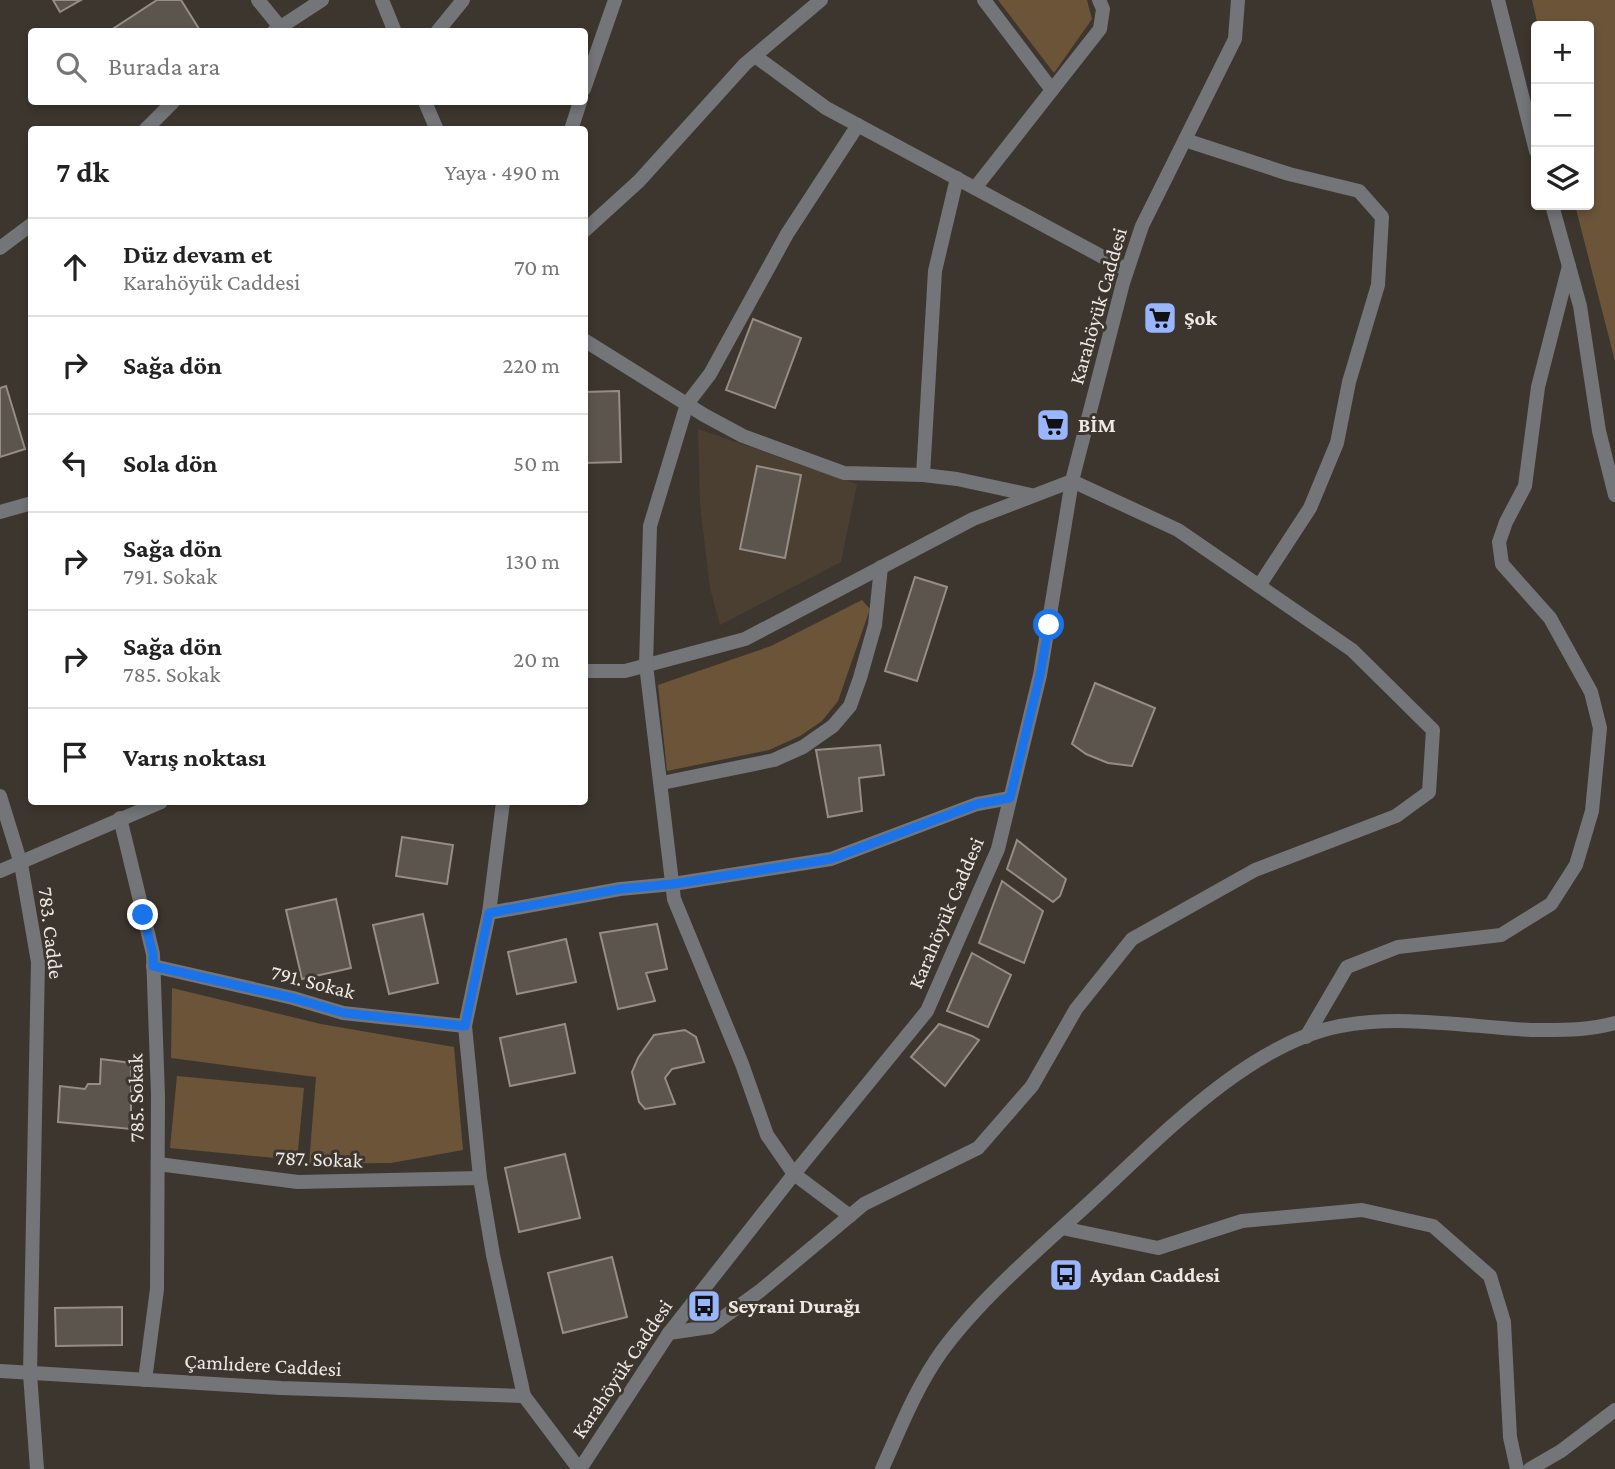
<!DOCTYPE html>
<html lang="tr">
<head>
<meta charset="utf-8">
<style>
	:root { --surface:#fff; --page:#f6f6f6; --text:#222; --muted:#767676; --line:#e0e0e0 }
	body { margin:0; font-family:"Crimson Pro",serif; background:var(--page); color:var(--text) }
	.controls { position:absolute; right:21px; top:21px; display:grid; overflow:hidden; border-radius:7px; box-shadow:0 4px 10px #0003 }
	.controls button { width:63px; height:63px; display:grid; place-items:center; padding:0; border:0; border-bottom:2px solid var(--line); background:var(--surface); color:var(--text); font:35px sans-serif }
	.stop { position:absolute; width:21px; height:21px; margin:-16px; border:5px solid #1a73e8; border-radius:50%; background:#fff }
	.stop.end { background:#1a73e8; border-color:#fff; box-shadow:0 2px 7px #0008 }
	.list { margin:0; padding:0; list-style:none }
	h2 { display:flex; justify-content:space-between; align-items:center; height:91px; margin:0; padding:0 28px; font-size:30px }
	h2 small { font-size:23px; font-weight:400; color:var(--muted) }
	.list li { display:grid; grid-template-columns:46px 1fr auto; gap:21px; align-items:center; box-sizing:border-box; height:98px; padding:0 28px; border-top:2px solid var(--line) }
	.list b { display:block; font-size:26px; white-space:nowrap }
	.list p { margin:0; font-size:23px; white-space:nowrap; color:var(--muted) }
	.list em { font-size:23px; font-style:normal; color:var(--muted) }
	.icon { flex:none; width:38px; height:38px; fill:none; stroke:currentColor; stroke-width:2; stroke-linecap:round; stroke-linejoin:round }
	.map { position:relative; flex:none; width:1615px; height:1469px; overflow:hidden }
	.search { position:absolute; background:var(--surface); box-shadow:0 4px 10px #0003; left:28px; top:28px; width:560px; height:77px; display:flex; align-items:center; gap:18px; box-sizing:border-box; padding:0 24px; border-radius:7px; color:var(--muted); font-size:26px }
	.panel { position:absolute; background:var(--surface); box-shadow:0 4px 10px #0003; left:28px; top:126px; width:560px; height:679px; border-radius:7px }
	.map>svg:first-child { display:block }
</style>
</head>
<body>
<div class="map">
<svg width="1615" height="1469" viewBox="0 0 1615 1469">
	<rect width="100%" height="100%" fill="#3d362e"/>
	<!-- built -->
	<path fill="#4b3f32" d="M698,429L857,484L841,562L720,625L710,588L700,505Z"/>
	<!-- green -->
	<g fill="#6c5439">
		<path d="M998,0H1087L1092,19L1054,73Z"/>
		<path d="M1532,0H1615V361L1575,205H1589V26H1538Z"/>
		<path d="M862,600L870,609L838,701L822,721L800,736L769,750L667,771L658,685L771,646Z"/>
		<path d="M172,988L321,1024L454,1047L463,1150L391,1163L309,1164L316,1077L171,1058Z"/>
		<path d="M177,1076L304,1088L297,1160L170,1148Z"/>
	</g>
	<!-- building -->
	<g fill="#5c554d" stroke="#968d84" stroke-width="2">
		<path d="M53,0H81L60,12Z"/>
		<path d="M157,0H181L201,32H108Z"/>
		<path d="M753,319L801,338L775,408L726,390Z"/>
		<path d="M6,386L25,449L0,457V388Z"/>
		<path d="M619,391L621,462L584,463V392Z"/>
		<path d="M757,466L801,475L785,558L740,549Z"/>
		<path d="M915,577L947,587L917,681L885,671Z"/>
		<path d="M1095,683L1155,708L1132,766L1108,763L1086,754L1072,744Z"/>
		<path d="M880,745L884,775L859,778L862,811L828,817L816,750Z"/>
		<path d="M402,837L453,845L447,884L396,876Z"/>
		<path d="M1017,840L1066,879L1060,896L1053,902L1007,869Z"/>
		<path d="M1002,881L1043,911L1024,963L979,943Z"/>
		<path d="M336,899L351,968L302,979L286,910Z"/>
		<path d="M423,914L438,983L389,994L373,925Z"/>
		<path d="M657,924L667,969L646,973L655,1001L618,1009L600,933Z"/>
		<path d="M566,939L576,982L517,994L508,952Z"/>
		<path d="M972,953L1011,975L988,1027L947,1011Z"/>
		<path d="M565,1024L575,1073L510,1086L500,1038Z"/>
		<path d="M939,1024L972,1036L979,1040L945,1086L911,1057Z"/>
		<path d="M685,1030L696,1037L704,1062L672,1069L665,1078L675,1104L645,1109L639,1102L632,1072L638,1058L654,1035Z"/>
		<path d="M101,1059L131,1063V1129L58,1122L60,1086L85,1089L88,1084H100Z"/>
		<path d="M565,1154L580,1218L519,1232L505,1168Z"/>
		<path d="M612,1257L627,1317L563,1333L548,1273Z"/>
		<path d="M122,1307V1345L56,1346L55,1308Z"/>
	</g>
	<g fill="none" stroke-linecap="round" stroke-linejoin="round">
		<!-- minor -->
		<g stroke="#737579" stroke-width="14">
			<path d="M258,0L280,27"/>
			<path d="M984,0L1052,90"/>
			<path d="M437,32L463,0"/>
			<path d="M1185,140L1289,174L1359,191L1382,217L1378,285L1349,382L1337,443L1310,508L1259,586"/>
			<path d="M975,188L1100,29L1103,9L1099,0"/>
			<path d="M584,231L639,181L745,64L821,0"/>
			<path d="M584,340L704,415L743,436L844,473L923,475L957,479L1031,495"/>
			<path d="M923,475L935,271L957,178"/>
			<path d="M0,512L32,503"/>
			<path d="M584,671H625L745,639L973,519L1072,481L1178,530L1352,650L1433,730L1429,792L1396,816L1255,870L1132,939L1076,1009L1032,1086L978,1148L864,1204L760,1291L710,1327L669,1333"/>
			<path d="M662,783L774,760L803,747L833,726L850,706L860,678L875,625L881,567"/>
			<path d="M0,796L21,864L38,962L30,1374L37,1469"/>
			<path d="M120,818L153,954L158,1096L157,1289L145,1380"/>
			<path d="M489,913L620,889L673,884L831,859L977,804L1010,798"/>
			<path d="M153,966L293,998L343,1013L465,1026"/>
			<path d="M1306,1037L1347,967L1398,947L1501,935L1551,904L1576,865L1592,811L1600,728L1591,692L1550,618L1502,564L1499,542L1506,522L1525,486L1538,387L1569,266"/>
			<path d="M158,1164L298,1182L480,1178"/>
			<path d="M794,1174L767,1135L742,1064L674,899L646,665L650,526L687,404L710,374L787,234L858,125"/>
			<path d="M1062,1228L1158,1248L1242,1221L1362,1210L1433,1226L1490,1276L1504,1322L1510,1437L1517,1469"/>
			<path d="M0,1371L281,1388L524,1396"/>
			<path d="M1530,1469L1561,1451L1615,1410"/>
		</g>
		<!-- tertiary -->
		<g stroke="#737579" stroke-width="14">
			<path d="M382,0L395,32"/>
			<path d="M1498,0L1536,151"/>
			<path d="M273,32L322,0"/>
			<path d="M755,56L826,108L1127,270"/>
			<path d="M584,89L615,0"/>
			<path d="M425,102L437,130"/>
			<path d="M145,130L173,102"/>
			<path d="M571,130L580,102"/>
			<path d="M1552,205L1580,306L1599,431L1615,495"/>
			<path d="M0,248L32,224"/>
			<path d="M503,802L489,913L465,1026L480,1178L493,1255L524,1396L579,1469"/>
			<path d="M0,871L161,802"/>
			<path d="M794,1174L850,1216"/>
			<path d="M580,1469L669,1333L794,1174L927,1011L998,849L1040,675L1072,481L1123,283L1142,226L1235,39L1238,0"/>
			<path d="M882,1469C900,1429 916,1387 942,1351C980,1299 1040,1248 1088,1204C1157,1141 1246,1044 1340,1026C1402,1014 1469,1027 1531,1030C1560,1030 1587,1031 1615,1023"/>
		</g>
	</g>
	<g fill="none" stroke-linecap="round" stroke-linejoin="round">
		<!-- route -->
		<path stroke="#1a73e8" stroke-width="9" d="M143,915L153,954V966L293,998L344,1013L465,1026L489,913L620,889L673,884L831,859L977,804L1010,798L1040,675L1049,625"/>
	</g>
	<!-- icons -->
	<defs>
		<symbol id="supermarket-square" viewBox="-11 -11 22 22"><rect x="-9" y="-9" width="18" height="18" rx="4" fill="#98b5fd" stroke="#3d362e"/><path d="M-6-5.5h2.5l.6 2H6L4.5 2H-2.5L-4.4-4H-6ZM-1.5 3.2a1.3 1.3 0 1 0 .1 0ZM3 3.2a1.3 1.3 0 1 0 .1 0Z" fill="#111"/></symbol>
		<symbol id="bus-square" viewBox="-11 -11 22 22"><rect x="-9" y="-9" width="18" height="18" rx="4" fill="#98b5fd" stroke="#3d362e"/><path d="M-5-6H5V4H4V6H2V4H-2V6H-4V4H-5ZM-3.5-4V0h7V-4ZM-3.5 1.2v1.5H-2V1.2ZM2 1.2v1.5H3.5V1.2Z" fill="#111"/></symbol>
	</defs>
	<g fill-rule="evenodd">
		<use href="#supermarket-square" x="1141" y="299" width="38" height="38"/>
		<use href="#supermarket-square" x="1034" y="406" width="38" height="38"/>
		<use href="#bus-square" x="1047" y="1256" width="38" height="38"/>
		<use href="#bus-square" x="685" y="1287" width="38" height="38"/>
	</g>
	<g text-anchor="middle" stroke-width="6" stroke-linejoin="round" paint-order="stroke">
		<!-- street labels -->
		<g font-size="21" fill="#ede8e3" stroke="#3d362e">
			<text transform="translate(1098 306) rotate(-74)" y="7">Karahöyük Caddesi</text>
			<text transform="translate(946 913) rotate(-67)" y="7">Karahöyük Caddesi</text>
			<text transform="translate(51 933) rotate(83)" y="7">783. Cadde</text>
			<text transform="translate(313 982) rotate(14)" y="7">791. Sokak</text>
			<text transform="translate(136 1098) rotate(-91)" y="7">785. Sokak</text>
			<text transform="translate(319 1159) rotate(2)" y="7">787. Sokak</text>
			<text transform="translate(263 1365) rotate(3)" y="7">Çamlıdere Caddesi</text>
			<text transform="translate(622 1369) rotate(-56)" y="7">Karahöyük Caddesi</text>
		</g>
		<!-- poi labels -->
		<g font-size="21" font-weight="bold" fill="#ede8e3" stroke="#3d362e" text-anchor="start">
			<text x="1184" y="325">Şok</text>
			<text x="1078" y="432">BİM</text>
			<text x="1090" y="1282">Aydan Caddesi</text>
			<text x="728" y="1313">Seyrani Durağı</text>
		</g>
	</g>
</svg>
<div class="controls">
<button>+</button>
<button>−</button>
<button><svg class="icon" aria-label="layers" viewBox="0 0 24 24"><path d="M12 4l9 5-9 5-9-5zM3 14l9 5 9-5"/></svg></button>
</div>
<div class="stop" style="left:1049px;top:625px"></div>
<div class="stop end" style="left:143px;top:915px"></div>
<div class="search"><svg class="icon" aria-label="search" viewBox="0 0 24 24"><circle cx="10" cy="10" r="6"/><path d="M15 15l6 6"/></svg>Burada ara</div>
<section class="panel">
<h2>7 dk<small>Yaya · 490 m</small></h2>
<ul class="list">
<li><svg class="icon" aria-label="ahead" viewBox="0 0 24 24"><path d="M12 20V5M6 11l6-6 6 6"/></svg><div><b>Düz devam et</b><p>Karahöyük Caddesi</p></div><em>70 m</em></li>
<li><svg class="icon" aria-label="right" viewBox="0 0 24 24"><path d="M7 20v-9h11M14 6l5 5-5 5"/></svg><div><b>Sağa dön</b></div><em>220 m</em></li>
<li><svg class="icon" aria-label="left" viewBox="0 0 24 24"><path d="M17 20v-9H6M10 6l-5 5 5 5"/></svg><div><b>Sola dön</b></div><em>50 m</em></li>
<li><svg class="icon" aria-label="right" viewBox="0 0 24 24"><path d="M7 20v-9h11M14 6l5 5-5 5"/></svg><div><b>Sağa dön</b><p>791. Sokak</p></div><em>130 m</em></li>
<li><svg class="icon" aria-label="right" viewBox="0 0 24 24"><path d="M7 20v-9h11M14 6l5 5-5 5"/></svg><div><b>Sağa dön</b><p>785. Sokak</p></div><em>20 m</em></li>
<li><svg class="icon" aria-label="arrive" viewBox="0 0 24 24"><path d="M6 21V4h12l-3 4 3 4H6"/></svg><div><b>Varış noktası</b></div></li>
</ul>
</section>
</div>
</body>
</html>
